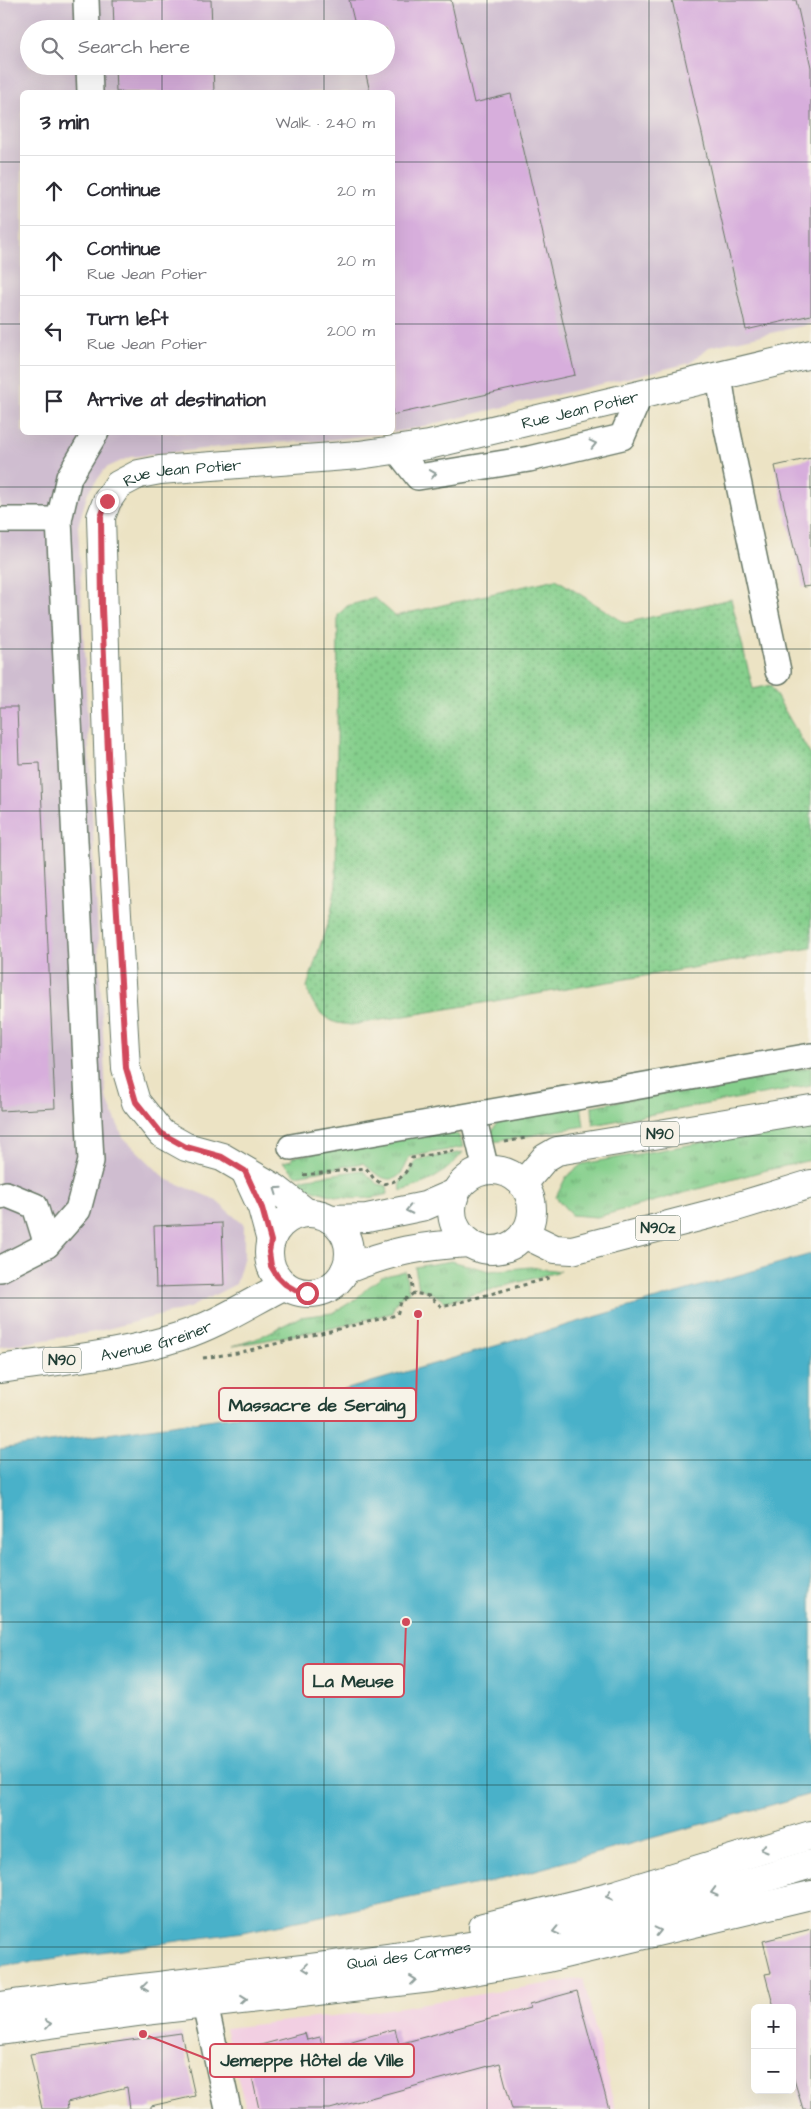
<!DOCTYPE html>
<html lang="en">
<head>
<meta charset="utf-8">
<style>
	:root { --surface:#fff; --page:#f2f2f3; --text:#2b2b33; --muted:#7c7c81; --line:#e1e1e2 }
	body { margin:0; font-family:"Architects Daughter",sans-serif; background:var(--page); color:var(--text) }
	.controls { position:absolute; right:15px; bottom:15px; display:grid; overflow:hidden; border-radius:8px; box-shadow:0 5px 20px #0002 }
	.controls button { width:45px; height:45px; display:grid; place-items:center; padding:0; border:0; border-bottom:1px solid var(--line); background:var(--surface); color:var(--text); font:25px sans-serif }
	.stop { position:absolute; width:15px; height:15px; margin:-11px; border:4px solid #d1495b; border-radius:50%; background:#fff }
	.stop.end { background:#d1495b; border-color:#fff; box-shadow:0 1px 5px #0008 }
	.list { margin:0; padding:0; list-style:none }
	h2 { display:flex; justify-content:space-between; align-items:center; height:65px; margin:0; padding:0 20px; font-size:21px }
	h2 small { font-size:16px; font-weight:400; color:var(--muted) }
	.list li { display:grid; grid-template-columns:32px 1fr auto; gap:15px; align-items:center; box-sizing:border-box; height:70px; padding:0 20px; border-top:1px solid var(--line) }
	.list b { display:block; font-size:19px; white-space:nowrap }
	.list p { margin:0; font-size:16px; white-space:nowrap; color:var(--muted) }
	.list em { font-size:16px; font-style:normal; color:var(--muted) }
	.icon { flex:none; width:28px; height:28px; fill:none; stroke:currentColor; stroke-width:2; stroke-linecap:round; stroke-linejoin:round }
	.map { position:relative; flex:none; width:811px; height:2109px; overflow:hidden }
	.search { position:absolute; background:var(--surface); box-shadow:0 5px 20px #0002; left:20px; top:20px; width:375px; height:55px; display:flex; align-items:center; gap:12px; box-sizing:border-box; padding:0 18px; border-radius:28px; color:var(--muted); font-size:19px }
	.panel { position:absolute; background:var(--surface); box-shadow:0 5px 20px #0002; left:20px; top:90px; width:375px; height:345px; border-radius:8px }
	.map>svg:first-child { display:block }
</style>
</head>
<body>
<div class="map">
<svg width="811" height="2109" viewBox="0 0 811 2109">
	<defs>
		<pattern id="grass-tufts" width="24" height="20" patternUnits="userSpaceOnUse" patternTransform="scale(1.25)"><rect width="24" height="20" fill="#85cf8c"/><path d="M3 7l-1-3M5 7V3M7 7l1-3M15 17l-1-3M17 17v-4M19 17l1-3" fill="none" stroke="#6ca973"/></pattern>
		<pattern id="park-dots" width="8" height="8" patternUnits="userSpaceOnUse" patternTransform="scale(1.25)"><rect width="8" height="8" fill="#85cf8c"/><path d="M2 2h.1M6 6h.1" fill="none" stroke="#6ca973" stroke-width="1.8" stroke-linecap="round"/></pattern>
	</defs>
	<rect width="100%" height="100%" fill="#f7f3e8"/>
	<filter id="ink" filterUnits="userSpaceOnUse"><feTurbulence type="fractalNoise" baseFrequency=".02" numOctaves="2"/><feDisplacementMap in="SourceGraphic" scale="10" xChannelSelector="R" yChannelSelector="G"/><feConvolveMatrix kernelMatrix="1 2 1 2 8 2 1 2 1" color-interpolation-filters="sRGB"/></filter>
	<filter id="wash" filterUnits="userSpaceOnUse"><feTurbulence type="fractalNoise" baseFrequency=".0096" numOctaves="4" result="noise"/><feDisplacementMap in="SourceGraphic" scale="20" xChannelSelector="R" yChannelSelector="G"/><feGaussianBlur stdDeviation="1.12" result="paint"/><feColorMatrix in="noise" values="0 0 0 0 0 0 0 0 0 0 0 0 0 0 0 0 0 1.4 0 .05"/><feComposite in="paint" operator="in"/></filter>
	<g filter="url(#wash)">
		<rect width="100%" height="100%" fill="#ece3c4"/>
		<!-- built -->
		<path fill="#f2cfe2" d="M583,1978L615,2109H246L225,2028L369,2012Z"/>
		<!-- industrial -->
		<path fill="#cfbdd0" fill-rule="evenodd" d="M0,0H811V324L709,347L690,363L407,430L393,432L392,92H22V432L389,433L319,441L256,443L130,457L106,468L88,492L78,526L106,1097L123,1137L166,1179L214,1199L244,1225V1256L236,1284L189,1308L95,1332L0,1347ZM29,29H386V66H29Z"/>
		<!-- grass -->
		<g fill="url(#grass-tufts)" stroke="#528660">
			<path d="M811,1067V1085L593,1125L592,1106Z"/>
			<path d="M581,1105L584,1126L488,1143L489,1137L497,1123Z"/>
			<path d="M811,1123V1160L763,1171L597,1217L571,1215L556,1197L566,1177L582,1164Z"/>
			<path d="M436,1131L452,1132L459,1136L464,1147L409,1157C399,1189 383,1182 363,1163L296,1175L283,1162L292,1160V1157Z"/>
			<path d="M463,1152C446,1174 427,1184 401,1191L400,1182L412,1169L416,1160Z"/>
			<path d="M362,1170L378,1184L387,1186L388,1194C352,1204 333,1196 298,1185L302,1179Z"/>
			<path d="M451,1261L490,1271L530,1267L561,1271L445,1302L434,1294L419,1288L415,1267Z"/>
			<path d="M405,1271L409,1292C399,1298 395,1302 392,1313L333,1328L233,1346L256,1339L300,1317L333,1313L356,1299L367,1288L382,1277Z"/>
		</g>
		<!-- park -->
		<path fill="url(#park-dots)" stroke="#528660" d="M556,579L625,623L731,599L753,689L770,685L811,756V948L351,1025C346,1024 339,1024 334,1022C320,1017 310,1001 307,987L331,912L336,885L338,615L347,606L375,598L395,616Z"/>
		<!-- water -->
		<path fill="#4ab1c9" stroke="#34777e" d="M811,1254V1794L507,1878L243,1932L0,1966V1449L272,1411Z"/>
		<g id="blocks">
			<!-- building -->
			<g fill="#d7aedc">
				<path d="M113,0H211L212,29H114Z"/>
				<path d="M349,0H451L474,103L511,94L575,375L392,415V92H370L364,66H386V29H356Z"/>
				<path d="M672,0H796L811,67V315L746,330Z"/>
				<path d="M115,66H213L214,92H116Z"/>
				<path d="M811,458V586L803,587L775,466Z"/>
				<path d="M0,707H17L19,764L40,763L55,1108L0,1111Z"/>
				<path d="M222,1223L224,1285L156,1287L154,1226Z"/>
				<path d="M811,1929V2109H803L792,2073V2008H774L765,1974L771,1973L763,1941Z"/>
				<path d="M577,1991L609,2109H512L500,2063L330,2109H259L246,2049L305,2033L307,2040L320,2037L323,2049L395,2029L399,2044L530,2008L529,2004Z"/>
				<path d="M181,2033L195,2096L151,2106V2109H130L127,2087L67,2102L68,2109H42L30,2054Z"/>
			</g>
		</g>
	</g>
	<g filter="url(#ink)">
		<use href="#blocks" fill-opacity="0" stroke="#677766" stroke-width="1"/>
		<g fill="none" stroke-linecap="round" stroke-linejoin="round">
			<defs>
				<g id="minor">
					<path d="M86,0L87,29"/>
					<path d="M89,66L90,92"/>
					<path d="M719,376L727,428L778,671"/>
					<path d="M397,450L418,477L529,459L622,437L640,395"/>
					<path d="M0,520H59L91,1161L78,1210L47,1245L0,1269"/>
					<path d="M59,520L69,477L96,432"/>
					<path d="M473,1116L486,1170"/>
					<path d="M291,1147L811,1056"/>
					<path d="M0,1196L6,1194L35,1206L47,1245"/>
					<path d="M205,2005L228,2109"/>
				</g>
				<g id="major">
					<circle cx="492" cy="1210" r="40"/>
					<path d="M245,1171L262,1208L271,1241"/>
					<path d="M523,1184L545,1158L557,1151L811,1109"/>
					<path id="s1" d="M307,1213L275,1188L222,1157L186,1147L161,1133L136,1102L126,1068L109,777L101,517L107,501L118,485L139,474L160,470L359,455L429,445L811,354"/>
					<circle cx="309" cy="1253" r="40"/>
					<path d="M330,1219L367,1218L425,1206L455,1193"/>
					<path d="M524,1234L555,1249L572,1250L726,1210L811,1184"/>
					<path d="M345,1270C391,1251 420,1246 469,1243"/>
					<path id="s2" d="M0,1369C60,1360 123,1355 181,1336C218,1324 251,1302 285,1285"/>
					<path d="M483,1927L617,1894L811,1835"/>
					<path id="s3" d="M0,2006C176,1981 355,1967 530,1936C624,1919 720,1892 811,1864"/>
					<path d="M0,2031L138,2012L431,1978L548,1958L811,1895"/>
				</g>
			</defs>
			<!-- minor casing -->
			<use href="#minor" stroke="#677766" stroke-width="28"/>
			<!-- major casing -->
			<use href="#major" stroke="#677766" stroke-width="30"/>
			<!-- path -->
			<g stroke="#677766" stroke-width="3" stroke-dasharray="4 4" stroke-linecap="butt">
				<path d="M505,1142L526,1138"/>
				<path d="M303,1175L366,1168L374,1179L382,1184C400,1182 407,1174 412,1158L457,1150"/>
				<path d="M411,1276L414,1293"/>
				<path d="M203,1358L237,1353L397,1315L401,1302L414,1293L429,1296L442,1307L553,1277"/>
			</g>
			<!-- minor -->
			<use href="#minor" stroke="#fff" stroke-width="25"/>
			<!-- major -->
			<use href="#major" stroke="#fff" stroke-width="28"/>
		</g>
		<!-- one-way arrows -->
		<defs><path id="oneway-chevron" d="M-2-3.5L2.5 0L-2 3.5" fill="none" stroke-width="1.6" stroke-linecap="round" stroke-linejoin="round" transform="scale(1.25)"/></defs>
		<g stroke="#8f9e9a">
			<use href="#oneway-chevron" transform="translate(593 444) rotate(-13)"/>
			<use href="#oneway-chevron" transform="translate(433 474) rotate(-9)"/>
			<use href="#oneway-chevron" transform="translate(277 1190) rotate(-145)"/>
			<use href="#oneway-chevron" transform="translate(409 1210) rotate(168)"/>
			<use href="#oneway-chevron" transform="translate(764 1849) rotate(163)"/>
			<use href="#oneway-chevron" transform="translate(714 1892) rotate(165)"/>
			<use href="#oneway-chevron" transform="translate(609 1896) rotate(166)"/>
			<use href="#oneway-chevron" transform="translate(556 1931) rotate(168)"/>
			<use href="#oneway-chevron" transform="translate(658 1931) rotate(-13)"/>
			<use href="#oneway-chevron" transform="translate(306 1968) rotate(173)"/>
			<use href="#oneway-chevron" transform="translate(413 1980) rotate(-7)"/>
			<use href="#oneway-chevron" transform="translate(145 1987) rotate(173)"/>
			<use href="#oneway-chevron" transform="translate(244 2000) rotate(-6)"/>
			<use href="#oneway-chevron" transform="translate(48 2024) rotate(-8)"/>
		</g>
	</g>
	<g fill="none" stroke-linecap="round" stroke-linejoin="round" filter="url(#ink)">
		<!-- route -->
		<path stroke="#d1495b" stroke-width="6" d="M107,501L101,517L102,608L109,777L126,1068L136,1102L161,1133L186,1147L222,1157L245,1171L262,1208L271,1241L269,1252L271,1266L277,1276L285,1284L295,1290L307,1293"/>
	</g>
	<!-- grid -->
	<path fill="none" stroke="#1f3d34" stroke-width="1" stroke-opacity="0.55" d="M162,0V29M324,0V29M487,0V2109M649,0V2109M162,66V92M324,66V92M0,162H22M392,162H811M0,324H22M392,324H811M162,432V2109M324,432V2109M0,487H811M0,649H811M0,811H811M0,973H811M0,1136H811M0,1298H811M0,1460H811M0,1622H811M0,1785H811M0,1947H811"/>
	<g text-anchor="middle" stroke-width="5" stroke-linejoin="round" paint-order="stroke">
		<!-- shield labels -->
		<g fill="#f7f3e8" stroke="#60746a" stroke-width="1">
			<rect x="641" y="1121.5" width="38" height="25" rx="4"/>
			<rect x="635.5" y="1215.5" width="45" height="25" rx="4"/>
			<rect x="43" y="1347.5" width="38" height="25" rx="4"/>
		</g>
		<g font-size="15" font-weight="bold" fill="#1f3d34">
			<text x="660" y="1139">N90</text>
			<text x="658" y="1233">N90z</text>
			<text x="62" y="1365">N90</text>
		</g>
		<!-- street labels -->
		<g font-size="16" fill="#1f3d34" stroke="#f7f3e8">
			<text dy="6" stroke="none"><textPath href="#s1" startOffset="1302">Rue Jean Potier</textPath></text>
			<text dy="6" stroke="none"><textPath href="#s1" startOffset="898">Rue Jean Potier</textPath></text>
			<text dy="6" stroke="none"><textPath href="#s2" startOffset="159">Avenue Greiner</textPath></text>
			<text dy="6" stroke="none"><textPath href="#s3" startOffset="412">Quai des Carmes</textPath></text>
		</g>
	</g>
	<!-- callouts -->
	<path fill="none" stroke="#d1495b" stroke-width="2" d="M418 1314L416 1405M406 1622L404 1680M143 2034L210 2060"/>
	<g fill="#d1495b" stroke="#f7f3e8" stroke-width="2">
		<circle cx="418" cy="1314" r="5"/>
		<circle cx="406" cy="1622" r="5"/>
		<circle cx="143" cy="2034" r="5"/>
	</g>
	<g fill="#f7f3e8" stroke="#d1495b" stroke-width="2">
		<rect x="219" y="1388" width="197" height="33" rx="5"/>
		<rect x="303" y="1664" width="101" height="33" rx="5"/>
		<rect x="210" y="2044" width="204" height="33" rx="5"/>
	</g>
	<g font-size="18" text-anchor="middle" font-weight="bold" fill="#1f3d34">
		<text x="317" y="1411">Massacre de Seraing</text>
		<text x="353" y="1687">La Meuse</text>
		<text x="312" y="2066">Jemeppe Hôtel de Ville</text>
	</g>
</svg>
<div class="controls">
<button>+</button>
<button>−</button>
</div>
<div class="stop" style="left:307px;top:1293px"></div>
<div class="stop end" style="left:107px;top:501px"></div>
<div class="search"><svg class="icon" aria-label="search" viewBox="0 0 24 24"><circle cx="10" cy="10" r="6"/><path d="M15 15l6 6"/></svg>Search here</div>
<section class="panel">
<h2>3 min<small>Walk · 240 m</small></h2>
<ul class="list">
<li><svg class="icon" aria-label="ahead" viewBox="0 0 24 24"><path d="M12 20V5M6 11l6-6 6 6"/></svg><div><b>Continue</b></div><em>20 m</em></li>
<li><svg class="icon" aria-label="ahead" viewBox="0 0 24 24"><path d="M12 20V5M6 11l6-6 6 6"/></svg><div><b>Continue</b><p>Rue Jean Potier</p></div><em>20 m</em></li>
<li><svg class="icon" aria-label="left" viewBox="0 0 24 24"><path d="M17 20v-9H6M10 6l-5 5 5 5"/></svg><div><b>Turn left</b><p>Rue Jean Potier</p></div><em>200 m</em></li>
<li><svg class="icon" aria-label="arrive" viewBox="0 0 24 24"><path d="M6 21V4h12l-3 4 3 4H6"/></svg><div><b>Arrive at destination</b></div></li>
</ul>
</section>
</div>
</body>
</html>
